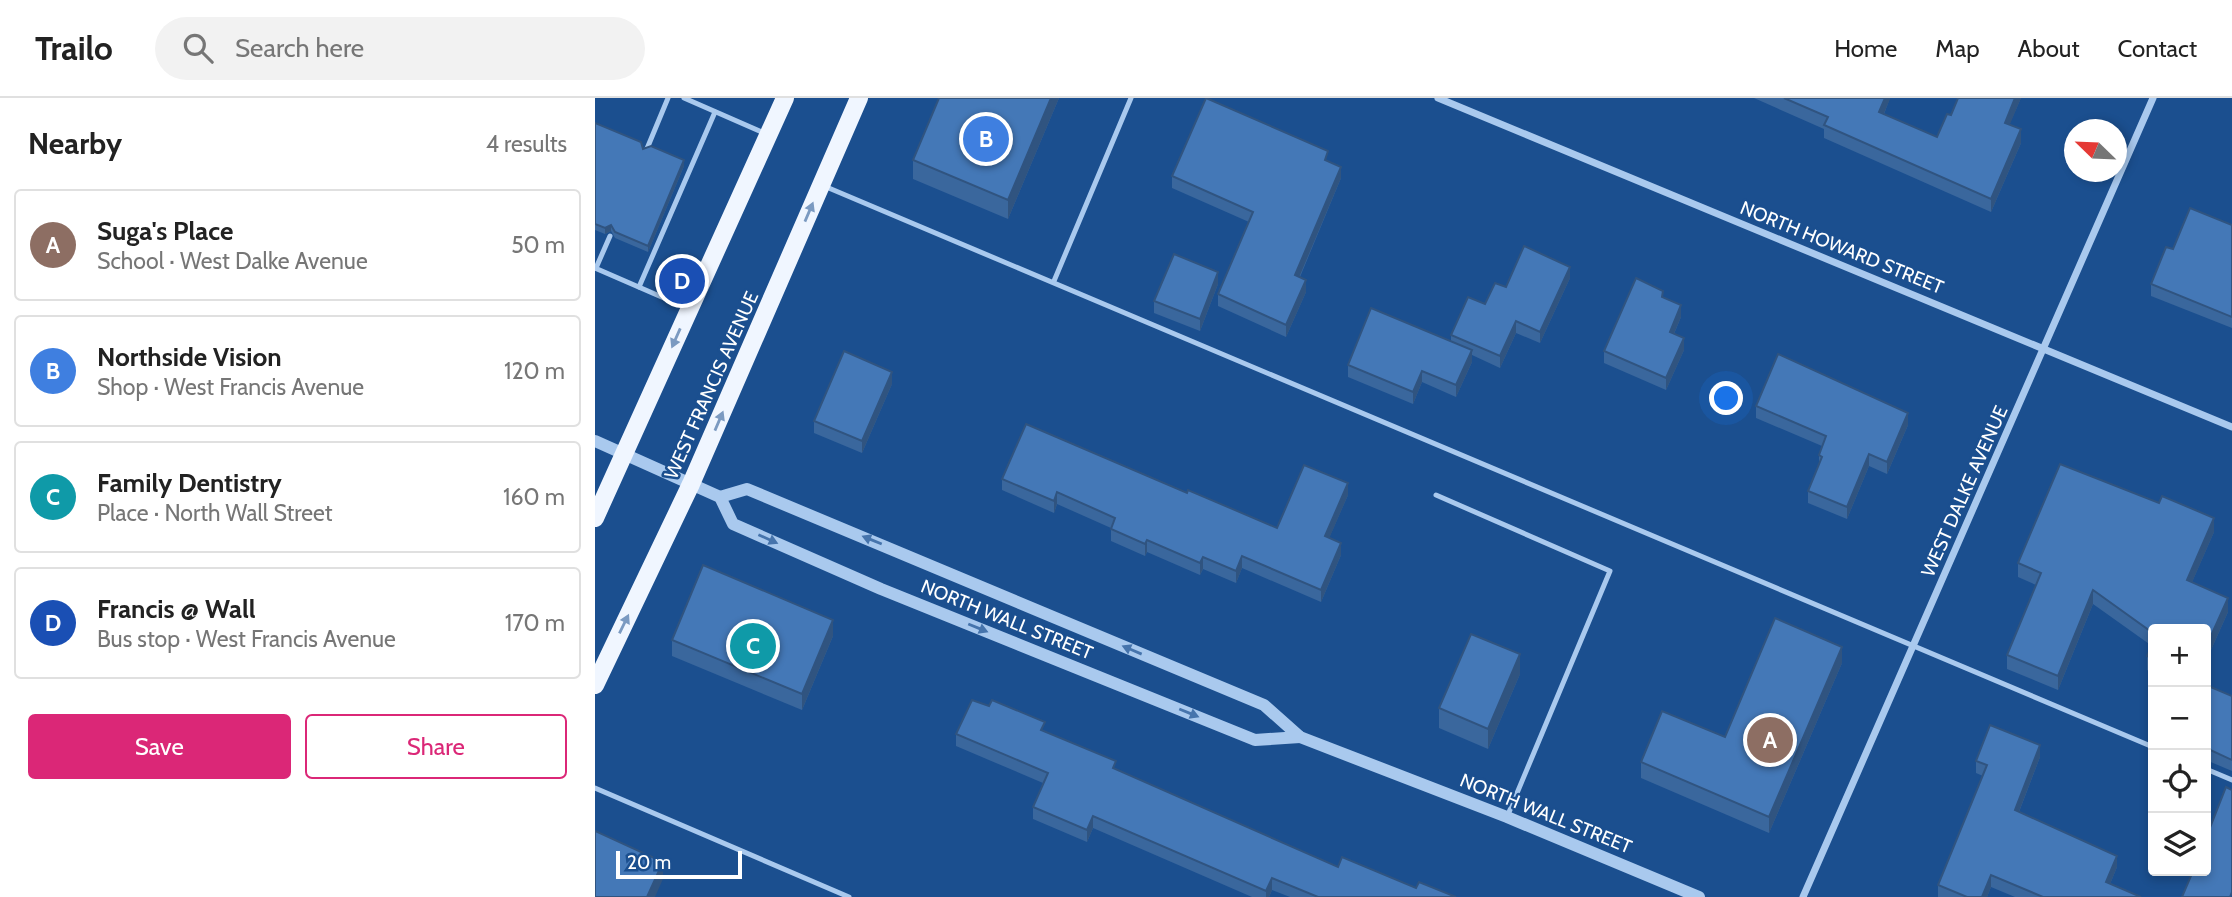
<!DOCTYPE html>
<html lang="en">
<head>
<meta charset="utf-8">
<style>
	:root { --surface:#fff; --page:#f2f2f2; --text:#222; --muted:#767676; --line:#e0e0e0; --accent:#db2777 }
	body { margin:0; font-family:Cabin,sans-serif; background:var(--page); color:var(--text) }
	.controls { position:absolute; right:21px; bottom:21px; display:grid; overflow:hidden; border-radius:7px; box-shadow:0 4px 10px #0003 }
	.controls button { width:63px; height:63px; display:grid; place-items:center; padding:0; border:0; border-bottom:2px solid var(--line); background:var(--surface); color:var(--text); font:35px sans-serif }
	.compass { position:absolute; left:1469px; top:21px; width:63px; height:63px; border-radius:50%; background:var(--surface); box-shadow:0 4px 10px #0003; rotate:293deg }
	.scale { position:absolute; left:21px; bottom:18px; width:126px; box-sizing:border-box; padding-left:7px; border:4px solid #fff; border-top:0; font-size:19px; line-height:24px; white-space:nowrap; color:#fff; -webkit-text-stroke:5px #1b4f8f; paint-order:stroke }
	.you { position:absolute; left:1132px; top:301px; width:24px; height:24px; margin:-18px; border:5px solid #fff; border-radius:50%; background:#1a73e8; box-shadow:0 0 0 10px #1a73e833 }
	.badge { display:grid; place-items:center; width:46px; height:46px; border-radius:50%; background:var(--accent); color:#fff; font-size:23px; font-weight:700 }
	.pin { position:absolute; translate:-50% -50%; border:4px solid #fff; box-shadow:0 2px 7px #0006 }
	.list { margin:0; padding:0; list-style:none }
	h2 { display:flex; justify-content:space-between; align-items:center; height:91px; margin:0; padding:0 28px; font-size:30px }
	h2 small { font-size:23px; font-weight:400; color:var(--muted) }
	.list li { display:grid; grid-template-columns:46px 1fr auto; gap:21px; align-items:center; box-sizing:border-box; height:112px; margin:0 14px 14px; padding:0 14px; border:2px solid var(--line); border-radius:7px }
	.list b { display:block; font-size:26px; white-space:nowrap }
	.list p { margin:0; font-size:23px; white-space:nowrap; color:var(--muted) }
	.list em { font-size:23px; font-style:normal; color:var(--muted) }
	.actions { display:flex; gap:14px; padding:21px 28px }
	.actions a { flex:1; padding:16px 0; border:2px solid var(--accent); border-radius:7px; text-align:center; font-size:24px; color:var(--accent) }
	.actions .main { background:var(--accent); color:#fff }
	.icon { flex:none; width:38px; height:38px; fill:none; stroke:currentColor; stroke-width:2; stroke-linecap:round; stroke-linejoin:round }
	.map { position:relative; flex:none; width:1637px; height:799px; overflow:hidden }
	header { display:flex; align-items:center; gap:42px; box-sizing:border-box; height:98px; padding:0 35px; background:var(--surface); border-bottom:2px solid var(--line) }
	header strong { font-size:33px }
	nav { display:flex; gap:38px; margin-inline-start:auto; font-size:24px }
	.search { width:490px; height:63px; background:var(--page); display:flex; align-items:center; gap:18px; box-sizing:border-box; padding:0 24px; border-radius:38px; color:var(--muted); font-size:26px }
	main { display:flex }
	aside { flex:1; background:var(--surface) }
	.map>svg:first-child { display:block }
</style>
</head>
<body>
<header>
<strong>Trailo</strong>
<div class="search"><svg class="icon" aria-label="search" viewBox="0 0 24 24"><circle cx="10" cy="10" r="6"/><path d="M15 15l6 6"/></svg>Search here</div>
<nav><a>Home</a><a>Map</a><a>About</a><a>Contact</a></nav>
</header>
<main>
<aside>
<h2>Nearby<small>4 results</small></h2>
<ul class="list">
<li><span class="badge" style="background:#8d6e63">A</span><div><b>Suga's Place</b><p>School · West Dalke Avenue</p></div><em>50 m</em></li>
<li><span class="badge" style="background:#3f7fe0">B</span><div><b>Northside Vision</b><p>Shop · West Francis Avenue</p></div><em>120 m</em></li>
<li><span class="badge" style="background:#0f9aa8">C</span><div><b>Family Dentistry</b><p>Place · North Wall Street</p></div><em>160 m</em></li>
<li><span class="badge" style="background:#1a4fb4">D</span><div><b>Francis @ Wall</b><p>Bus stop · West Francis Avenue</p></div><em>170 m</em></li>
</ul>
<div class="actions"><a class="main">Save</a><a>Share</a></div>
</aside>
<div class="map">
<svg width="1637" height="799" viewBox="0 0 1637 799">
	<rect width="100%" height="100%" fill="#1b4f8f"/>
	<g fill="none" stroke-linecap="round" stroke-linejoin="round">
		<!-- service -->
		<g stroke="#a9c9ee" stroke-width="5">
			<path d="M89,0L169,35"/>
			<path d="M51,53L73,0"/>
			<path d="M229,88L1558,649"/>
			<path d="M0,170L92,210"/>
			<path d="M1,170L15,138"/>
			<path d="M459,183L536,0"/>
			<path d="M44,189L120,14"/>
			<path d="M841,397L1015,473L912,719"/>
			<path d="M1611,671L1637,682"/>
			<path d="M0,690L254,799"/>
		</g>
		<!-- minor -->
		<g stroke="#a9c9ee" stroke-width="7">
			<path d="M843,0L1637,329"/>
			<path d="M1208,799L1558,0"/>
		</g>
		<!-- tertiary -->
		<g stroke="#a9c9ee" stroke-width="12">
			<path d="M0,343L125,399L138,426L286,491L660,642L705,639"/>
			<path d="M125,399L152,391L669,607L705,639L912,719L1104,799"/>
		</g>
		<!-- primary -->
		<g stroke="#f0f6ff" stroke-width="18">
			<path d="M0,420L190,0"/>
			<path d="M0,587L96,386L264,0"/>
		</g>
	</g>
	<!-- wall -->
	<g fill="#3a679d">
		<path d="M344,0H464L413,121L318,81V62Z"/>
		<path d="M1159,0H1295L1289,16L1342,39L1356,17L1363,0H1426L1414,27L1426,45L1396,114L1229,40V31Z"/>
		<path d="M0,25L48,51L89,68L53,154L20,140L16,133L10,136L0,132Z"/>
		<path d="M733,63L746,80L705,179L711,194L691,239L623,208V196L654,124L577,90V78Z"/>
		<path d="M1637,127V230L1556,198V186L1578,151Z"/>
		<path d="M975,180L945,245L921,235L905,270L877,257V264L861,299L827,284L818,306L753,279V267L856,244V237L911,189Z"/>
		<path d="M623,186L605,233L559,215V203Z"/>
		<path d="M1068,200L1086,219L1079,236L1089,252L1071,292L1009,265V253Z"/>
		<path d="M297,286L267,355L219,335V323Z"/>
		<path d="M1161,308L1313,327L1292,376L1274,368L1252,421L1213,405V393L1224,368V357L1227,348L1161,320Z"/>
		<path d="M407,381L592,395L682,430L753,397L734,440L746,457L726,504L647,470L641,485L608,471L605,477L552,454L550,458L516,443V430L462,406L459,415L407,392Z"/>
		<path d="M1619,434L1597,484L1633,514L1611,563V531H1558V575L1552,572V558L1557,548L1498,506L1463,592L1412,571V557L1441,487L1423,479V465Z"/>
		<path d="M238,538L207,612L77,558V542Z"/>
		<path d="M1247,565L1174,735L1046,680V664L1130,639Z"/>
		<path d="M925,576L893,651L844,630V610Z"/>
		<path d="M1611,587L1637,598V673L1611,662Z"/>
		<path d="M450,633L521,671L743,769L821,790L861,799H695L677,792L674,799H657L498,730L492,744L438,721V709L448,685L361,648V636Z"/>
		<path d="M1445,659L1424,714L1522,769L1515,786L1546,799H1420L1396,789L1392,799H1343V787L1388,678L1381,675V663Z"/>
	</g>
	<!-- shaded-wall -->
	<g fill="#305480">
		<path d="M456,0H464L413,121V102Z"/>
		<path d="M1290,0H1295V1L1284,27V14Z"/>
		<path d="M1420,0H1426L1410,38V25Z"/>
		<path d="M1426,31V45L1396,114V101Z"/>
		<path d="M89,62V68L53,154V148Z"/>
		<path d="M746,69V80L700,189V177Z"/>
		<path d="M16,127V133L10,136V130Z"/>
		<path d="M975,169V180L945,245V234Z"/>
		<path d="M623,174V186L605,233V221Z"/>
		<path d="M711,182V194L691,239V227Z"/>
		<path d="M1086,207V219L1075,245V234Z"/>
		<path d="M921,223V235L905,270V258Z"/>
		<path d="M1089,240V252L1071,292V280Z"/>
		<path d="M877,252V264L861,299V287Z"/>
		<path d="M827,273V284L818,306V294Z"/>
		<path d="M297,274V286L267,355V343Z"/>
		<path d="M1313,315V327L1292,376V364Z"/>
		<path d="M1274,356V368L1252,421V409Z"/>
		<path d="M753,385V397L730,450V438Z"/>
		<path d="M462,394V406L459,415V403Z"/>
		<path d="M1619,420V434L1592,496V482Z"/>
		<path d="M552,442V454L550,458V446Z"/>
		<path d="M746,445V457L726,504V492Z"/>
		<path d="M647,458V470L641,485V473Z"/>
		<path d="M608,459V471L605,477V465Z"/>
		<path d="M1498,492V506L1463,592V578Z"/>
		<path d="M1633,500V514L1611,563V549Z"/>
		<path d="M238,522V538L207,612V596Z"/>
		<path d="M1247,549V565L1174,735V719Z"/>
		<path d="M925,556V576L893,651V631Z"/>
		<path d="M1445,647V659L1420,724V712Z"/>
		<path d="M498,718V730L492,744V732Z"/>
		<path d="M1522,758V769L1511,796V784Z"/>
		<path d="M68,764V781L60,799H52Z"/>
		<path d="M1396,777V789L1392,799H1387Z"/>
		<path d="M677,780V792L674,799H671V793Z"/>
	</g>
	<!-- building -->
	<g fill="#4478b7" stroke="#305480" stroke-width="2">
		<path d="M344,0H456L413,102L318,62Z"/>
		<path d="M611,0L733,53L730,62L746,69L700,177L711,182L691,227L623,196L658,114L577,78Z"/>
		<path d="M1189,0H1290L1284,14L1342,39L1352,16L1356,17L1363,0H1420L1410,25L1426,31L1396,101L1229,27L1233,19Z"/>
		<path d="M0,25L46,44L48,51L56,48L89,62L53,148L20,134L16,127L10,130L0,126Z"/>
		<path d="M1595,110L1637,127V219L1556,186L1571,149L1578,151Z"/>
		<path d="M929,148L975,169L945,234L921,223L905,258L856,237L873,199L890,206L900,185L911,189Z"/>
		<path d="M579,156L623,174L605,221L559,203Z"/>
		<path d="M1041,180L1068,193L1067,199L1086,207L1075,234L1089,240L1071,280L1009,253Z"/>
		<path d="M776,210L877,252L861,287L827,273L818,294L753,267Z"/>
		<path d="M249,253L297,274L267,343L219,323Z"/>
		<path d="M1183,256L1313,315L1292,364L1274,356L1252,409L1213,393L1227,359L1224,357L1231,338L1161,308Z"/>
		<path d="M431,326L592,395L593,392L682,430L709,367L753,385L730,438L746,445L726,492L647,458L641,473L608,459L605,465L552,442L550,446L516,431L520,420L462,394L459,403L407,381Z"/>
		<path d="M1465,366L1564,405L1567,398L1619,420L1592,482L1633,500L1611,549V531H1558V535L1498,492L1463,578L1412,557L1446,475L1423,465Z"/>
		<path d="M108,467L238,522L207,596L77,542Z"/>
		<path d="M1180,520L1247,549L1174,719L1046,664L1067,613L1130,639Z"/>
		<path d="M876,536L925,556L893,631L844,610Z"/>
		<path d="M1558,545V561L1552,558Z"/>
		<path d="M1611,587L1637,598V662L1611,650Z"/>
		<path d="M377,602L394,608L397,602L450,624L446,632L521,663L518,670L743,769L747,759L821,790L824,784L861,799H723L677,780L671,793L498,718L492,732L438,709L453,675L361,636Z"/>
		<path d="M1395,627L1445,647L1420,712L1522,758L1511,784L1546,799H1448L1396,777L1387,799H1372L1343,787L1392,667L1381,663Z"/>
		<path d="M1631,689L1637,692V794L1635,799H1587L1598,773H1611V740Z"/>
		<path d="M0,733L68,764L52,799H0Z"/>
	</g>
	<!-- one-way arrows -->
	<defs><path id="oneway-solid" d="M-6-.8H1V-3.2L6.5 0L1 3.2V.8H-6Z" transform="scale(1.75)"/></defs>
	<g fill="#7b9ac1">
		<use href="#oneway-solid" transform="translate(214 114) rotate(-67)"/>
		<use href="#oneway-solid" transform="translate(81 240) rotate(114)"/>
		<use href="#oneway-solid" transform="translate(124 323) rotate(-67)"/>
		<use href="#oneway-solid" transform="translate(29 526) rotate(-64)"/>
	</g>
	<g fill="#4674ac">
		<use href="#oneway-solid" transform="translate(173 441) rotate(24)"/>
		<use href="#oneway-solid" transform="translate(277 442) rotate(-158)"/>
		<use href="#oneway-solid" transform="translate(383 530) rotate(22)"/>
		<use href="#oneway-solid" transform="translate(537 552) rotate(-157)"/>
		<use href="#oneway-solid" transform="translate(594 615) rotate(22)"/>
	</g>
	<g text-anchor="middle" stroke-width="5" stroke-linejoin="round" paint-order="stroke">
		<!-- street labels -->
		<g font-size="19" fill="#fff" stroke="#1b4f8f">
			<text transform="translate(1247 149) rotate(22)" y="7">NORTH HOWARD STREET</text>
			<text transform="translate(116 287) rotate(-66)" y="7">WEST FRANCIS AVENUE</text>
			<text transform="translate(1369 393) rotate(-66)" y="7">WEST DALKE AVENUE</text>
			<text transform="translate(412 521) rotate(22)" y="7">NORTH WALL STREET</text>
			<text transform="translate(951 715) rotate(22)" y="7">NORTH WALL STREET</text>
		</g>
	</g>
</svg>
<div class="controls">
<button>+</button>
<button>−</button>
<button><svg class="icon" aria-label="locate" viewBox="0 0 24 24"><circle cx="12" cy="12" r="6"/><path d="M12 2v4M12 18v4M2 12h4M18 12h4"/></svg></button>
<button><svg class="icon" aria-label="layers" viewBox="0 0 24 24"><path d="M12 4l9 5-9 5-9-5zM3 14l9 5 9-5"/></svg></button>
</div>
<svg class="compass" viewBox="-18 -18 36 36"><path d="M0-13l5 13h-10z" fill="#e53935"/><path d="M0 13l5-13h-10z" fill="#767676"/></svg>
<div class="scale">20 m</div>
<div class="you"></div>
<div class="pin badge" style="left:1175px;top:642px;background:#8d6e63">A</div>
<div class="pin badge" style="left:391px;top:41px;background:#3f7fe0">B</div>
<div class="pin badge" style="left:158px;top:548px;background:#0f9aa8">C</div>
<div class="pin badge" style="left:87px;top:183px;background:#1a4fb4">D</div>
</div>
</main>
</body>
</html>
